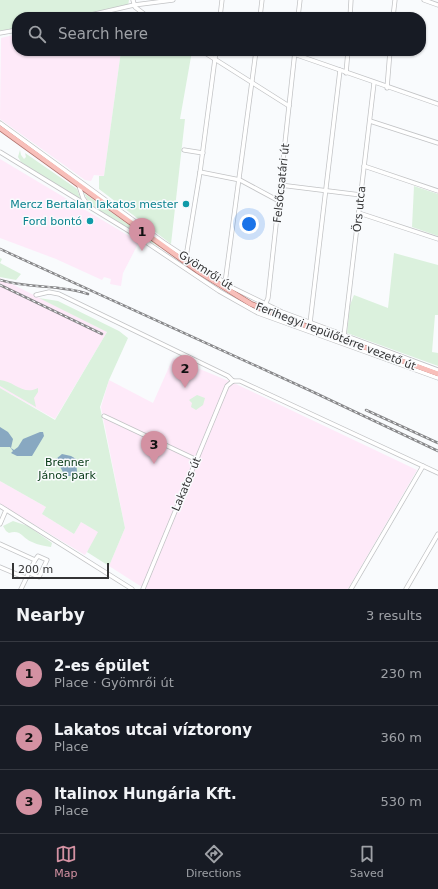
<!DOCTYPE html>
<html lang="en">
<head>
<meta charset="utf-8">
<style>
	:root { --surface:#171b24; --page:#242831; --text:#f1f3f6; --muted:#9ea1a6; --line:#363941; --accent:#d391a2 }
	body { margin:0; font-family:"DejaVu Sans",sans-serif; background:var(--page); color:var(--text) }
	.scale { position:absolute; left:12px; bottom:10px; width:97px; box-sizing:border-box; padding-left:4px; border:2px solid #343435; border-top:0; font-size:11px; line-height:14px; white-space:nowrap; color:#343435; -webkit-text-stroke:3px #f9fbfd; paint-order:stroke }
	.you { position:absolute; left:249px; top:224px; width:14px; height:14px; margin:-10px; border:3px solid #fff; border-radius:50%; background:#1a73e8; box-shadow:0 0 0 6px #1a73e833 }
	.badge { display:grid; place-items:center; width:26px; height:26px; border-radius:50%; background:var(--accent); color:#111; font-size:13px; font-weight:700 }
	.pin { position:absolute; translate:-50% -33px; filter:drop-shadow(0 1px 2px #0008) }
	.pin::after { content:''; position:absolute; top:21px; width:14px; height:12px; background:inherit; clip-path:polygon(0 0,100% 0,50% 100%) }
	.list { margin:0; padding:0; list-style:none }
	h2 { display:flex; justify-content:space-between; align-items:center; height:52px; margin:0; padding:0 16px; font-size:17px }
	h2 small { font-size:13px; font-weight:400; color:var(--muted) }
	.list li { display:grid; grid-template-columns:26px 1fr auto; gap:12px; align-items:center; box-sizing:border-box; height:64px; padding:0 16px; border-top:1px solid var(--line) }
	.list b { display:block; font-size:15px; white-space:nowrap }
	.list p { margin:0; font-size:13px; white-space:nowrap; color:var(--muted) }
	.list em { font-size:13px; font-style:normal; color:var(--muted) }
	.icon { flex:none; width:22px; height:22px; fill:none; stroke:currentColor; stroke-width:2; stroke-linecap:round; stroke-linejoin:round }
	.map { position:relative; flex:none; width:438px; height:589px; overflow:hidden }
	.search { position:absolute; background:var(--surface); box-shadow:0 1px 3px #0004; left:12px; right:12px; top:12px; height:44px; display:flex; align-items:center; gap:10px; box-sizing:border-box; padding:0 14px; border-radius:16px; color:var(--muted); font-size:15px }
	.sheet { height:244px; background:var(--surface) }
	nav { display:flex; justify-content:space-around; align-items:center; box-sizing:border-box; height:56px; border-top:1px solid var(--line); background:var(--surface); font-size:11px; color:var(--muted) }
	nav a { display:grid; justify-items:center; gap:2px }
	nav .on { color:var(--accent) }
	.map>svg:first-child { display:block }
</style>
</head>
<body>
<div class="map">
<svg width="438" height="589" viewBox="0 0 438 589">
	<rect width="100%" height="100%" fill="#f9fbfd"/>
	<!-- industrial -->
	<g fill="#feeaf9">
		<path d="M17,34V51H121L104,176L94,175L91,181L85,180L0,119L1,38Z"/>
		<path d="M0,159L139,242L123,273L121,286L110,284L111,279L104,277L102,280L56,259L0,238Z"/>
		<path d="M0,278L107,332L55,419L0,388Z"/>
		<path d="M173,358L236,384L417,470L348,589H145L109,566L125,528L101,407L109,380L153,403Z"/>
		<path d="M0,481L46,507L42,514L74,534L81,522L99,532L85,555L0,504Z"/>
	</g>
	<!-- green -->
	<g fill="#dbf1dd">
		<path d="M0,0H129L128,6L71,17H17V28L0,31Z"/>
		<path d="M121,51H192L180,119H185L171,244L99,189V176H104Z"/>
		<path d="M20,150L21,155L24,159L26,157L25,153L77,189L81,200L21,162L18,157Z"/>
		<path d="M414,186L438,194V236L412,227Z"/>
		<path d="M84,193L159,246V247L94,208L90,205Z"/>
		<path d="M394,253L438,265V315H435L432,352L438,353V366L347,333L350,305L354,295L388,308Z"/>
		<path d="M0,258L2,259L0,263L21,274L16,280L0,277Z"/>
		<path d="M39,298L58,301L119,331L128,338L109,380L100,407L125,528L109,566L87,552L98,532L81,522L74,534L42,514L46,507L0,481V388L55,420L107,332Z"/>
		<path d="M0,380C14,381 23,396 38,388V392L34,398L36,407L0,386Z"/>
		<path d="M197,395L205,398L203,405L196,410L191,407L192,403L189,400Z"/>
		<path d="M13,521L28,526L52,543L51,547C45,546 38,545 32,542C22,538 21,529 9,533L6,531L3,526Z"/>
	</g>
	<!-- water -->
	<g fill="#88a8c1">
		<path d="M0,427L8,432L13,439L11,448L14,450L18,447L23,439L40,432H43L44,436L32,456H17L11,453L13,451L10,447H0Z"/>
		<path d="M62,454L71,456L76,459L77,472L72,476H65L56,459Z"/>
	</g>
	<g fill="none" stroke-linecap="round" stroke-linejoin="round">
		<defs>
			<g id="minor">
				<path d="M133,0L135,7L148,17"/>
				<path d="M424,0L438,5"/>
				<path d="M82,17L134,5L173,0"/>
				<path d="M220,17L222,0"/>
				<path d="M260,17L262,0"/>
				<path d="M298,17L300,0"/>
				<path d="M350,17L351,0"/>
				<path d="M393,17L395,0"/>
				<path d="M0,33L17,30"/>
				<path d="M202,51L289,106"/>
				<path d="M294,54L438,104"/>
				<path d="M346,73L348,51"/>
				<path d="M387,88L390,51"/>
				<path d="M370,121L438,143"/>
				<path d="M0,123L163,242L233,288L282,312L438,370"/>
				<path d="M184,150L203,153"/>
				<path d="M0,152L134,234L219,291L258,313L438,378"/>
				<path d="M364,166L438,191"/>
				<path d="M200,172L240,180L279,201"/>
				<path d="M280,185L361,195"/>
				<path d="M79,186L83,198L88,205"/>
				<path d="M359,213L438,239"/>
				<path d="M186,257L200,172L216,51"/>
				<path d="M225,283L256,51"/>
				<path d="M36,295L49,292L59,294L228,376L233,381"/>
				<path d="M265,305L268,298L295,51"/>
				<path d="M310,323L340,70"/>
				<path d="M344,336L374,83"/>
				<path d="M233,381H240L438,473"/>
				<path d="M104,416L197,460"/>
				<path d="M0,506L132,589"/>
				<path d="M0,524L6,510"/>
				<path d="M0,544L35,560L21,589"/>
				<path d="M0,567L26,578"/>
				<path d="M29,573L39,577L47,560L38,556L35,560"/>
				<path d="M143,589L227,386L233,381"/>
				<path d="M351,589L423,466"/>
				<path d="M406,589L438,534"/>
			</g>
			<path id="major" d="M0,128L198,271L251,304L308,327L438,374"/>
		</defs>
		<!-- minor casing -->
		<use href="#minor" stroke="#c2c3c5" stroke-width="5"/>
		<!-- major casing -->
		<use href="#major" stroke="#b1736e" stroke-width="6"/>
		<!-- minor -->
		<use href="#minor" stroke="#fff" stroke-width="3.5"/>
		<!-- major -->
		<use href="#major" stroke="#f8bfba" stroke-width="4.5"/>
		<defs>
			<g id="rail">
				<path d="M0,249L311,391L438,451"/>
				<path d="M0,280C29,289 59,284 88,294"/>
				<path d="M0,285L102,334"/>
				<path d="M366,410L438,443"/>
			</g>
		</defs>
		<!-- rail casing -->
		<use href="#rail" stroke="#88888a" stroke-width="2.5"/>
		<!-- rail -->
		<use href="#rail" stroke="#f9fbfd" stroke-width="1" stroke-dasharray="3" stroke-linecap="butt"/>
		<defs>
			<path id="minor-bridge" d="M262,312L265,306"/>
		</defs>
		<!-- minor-bridge casing -->
		<use href="#minor-bridge" stroke="#c2c3c5" stroke-width="5" stroke-linecap="butt"/>
		<!-- minor-bridge -->
		<use href="#minor-bridge" stroke="#fff" stroke-width="3.5"/>
	</g>
	<!-- markers -->
	<g fill="#0f9aa8" stroke="#f9fbfd" stroke-width="1.5">
		<circle cx="186" cy="204" r="4"/>
		<circle cx="90" cy="221" r="4"/>
	</g>
	<g text-anchor="middle" stroke-width="3" stroke-linejoin="round" paint-order="stroke">
		<!-- street labels -->
		<g font-size="11" fill="#343435" stroke="#f9fbfd">
			<text transform="translate(281 183) rotate(-84)" y="4">Felsőcsatári út</text>
			<text transform="translate(359 209) rotate(-84)" y="4">Örs utca</text>
			<text transform="translate(206 270) rotate(33)" y="4">Gyömrői út</text>
			<text transform="translate(336 336) rotate(21)" y="4">Ferihegyi repülőtérre vezető út</text>
			<text transform="translate(186 484) rotate(-67)" y="4">Lakatos út</text>
		</g>
		<!-- culture labels -->
		<g font-size="11" fill="#0d838f" stroke="#f9fbfd" text-anchor="end">
			<text x="178" y="208">Mercz Bertalan lakatos mester</text>
			<text x="82" y="225">Ford bontó</text>
		</g>
		<!-- park labels -->
		<g font-size="11" fill="#053814" stroke="#f9fbfd">
			<text x="67" y="466">Brenner<tspan x="67" dy="13">János park</tspan></text>
		</g>
	</g>
</svg>
<div class="scale">200 m</div>
<div class="you"></div>
<div class="pin badge" style="left:142px;top:251px">1</div>
<div class="pin badge" style="left:185px;top:388px">2</div>
<div class="pin badge" style="left:154px;top:464px">3</div>
<div class="search"><svg class="icon" aria-label="search" viewBox="0 0 24 24"><circle cx="10" cy="10" r="6"/><path d="M15 15l6 6"/></svg>Search here</div>
</div>
<section class="sheet">
<h2>Nearby<small>3 results</small></h2>
<ul class="list">
<li><span class="badge">1</span><div><b>2-es épület</b><p>Place · Gyömrői út</p></div><em>230 m</em></li>
<li><span class="badge">2</span><div><b>Lakatos utcai víztorony</b><p>Place</p></div><em>360 m</em></li>
<li><span class="badge">3</span><div><b>Italinox Hungária Kft.</b><p>Place</p></div><em>530 m</em></li>
</ul>
</section>
<nav>
<a class="on"><svg class="icon" aria-label="map" viewBox="0 0 24 24"><path d="M3 6l6-2 6 2 6-2v14l-6 2-6-2-6 2zM9 4v14M15 6v14"/></svg>Map</a>
<a><svg class="icon" aria-label="directions" viewBox="0 0 24 24"><path d="M12 3l9 9-9 9-9-9zM9 14v-3h6M13 9l2 2-2 2"/></svg>Directions</a>
<a><svg class="icon" aria-label="saved" viewBox="0 0 24 24"><path d="M7 4h10v16l-5-4-5 4z"/></svg>Saved</a>
</nav>
</body>
</html>
